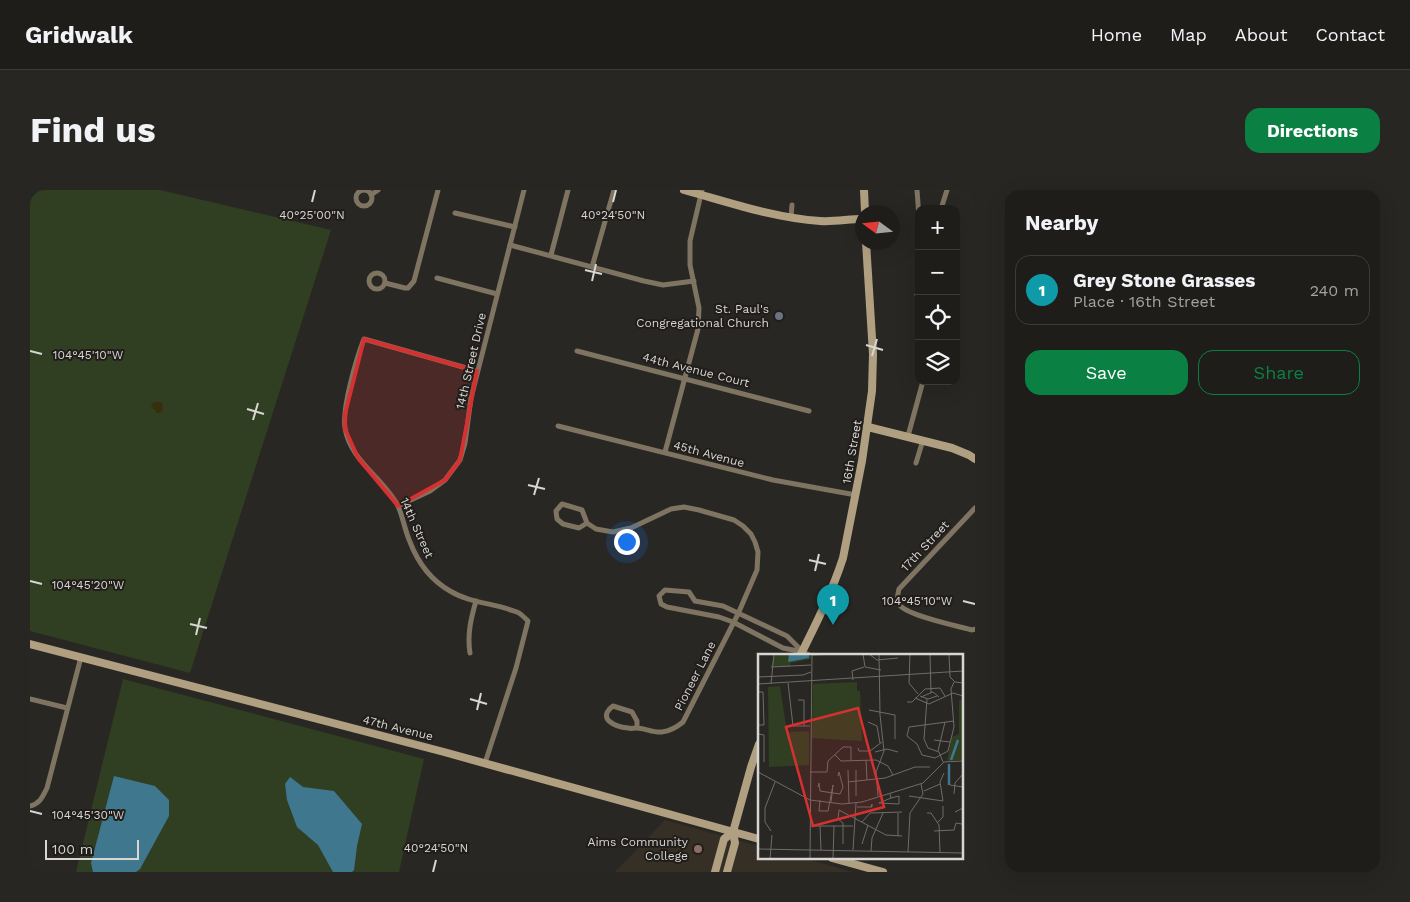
<!DOCTYPE html>
<html lang="en">
<head>
<meta charset="utf-8">
<style>
	:root { --surface:#1f1d1a; --page:#272623; --text:#f1f3f6; --muted:#a1a2a2; --line:#3c3b39; --accent:#0b8043 }
	body { margin:0; font-family:"Work Sans",sans-serif; background:var(--page); color:var(--text) }
	.controls { position:absolute; right:15px; top:15px; display:grid; overflow:hidden; border-radius:10px; box-shadow:0 5px 20px #0002 }
	.controls button { width:45px; height:45px; display:grid; place-items:center; padding:0; border:0; border-bottom:1px solid var(--line); background:var(--surface); color:var(--text); font:25px sans-serif }
	.compass { position:absolute; left:825px; top:15px; width:45px; height:45px; border-radius:50%; background:var(--surface); box-shadow:0 5px 20px #0002; rotate:285deg }
	.scale { position:absolute; left:15px; bottom:12px; width:94px; box-sizing:border-box; padding-left:5px; border:2px solid #d7d6d3; border-top:0; font-size:14px; line-height:18px; white-space:nowrap; color:#d7d6d3; -webkit-text-stroke:4px #201d1a; paint-order:stroke }
	.you { position:absolute; left:596px; top:351px; width:18px; height:18px; margin:-12px; border:4px solid #fff; border-radius:50%; background:#1a73e8; box-shadow:0 0 0 8px #1a73e833 }
	.badge { display:grid; place-items:center; width:32px; height:32px; border-radius:50%; background:var(--accent); color:#fff; font-size:16px; font-weight:700 }
	.pin { position:absolute; translate:-50% -41px; filter:drop-shadow(0 1px 2px #0008) }
	.pin::after { content:''; position:absolute; top:26px; width:18px; height:15px; background:inherit; clip-path:polygon(0 0,100% 0,50% 100%) }
	.list { margin:0; padding:0; list-style:none }
	h2 { display:flex; justify-content:space-between; align-items:center; height:65px; margin:0; padding:0 20px; font-size:21px }
	h2 small { font-size:16px; font-weight:400; color:var(--muted) }
	.list li { display:grid; grid-template-columns:32px 1fr auto; gap:15px; align-items:center; box-sizing:border-box; height:70px; margin:0 10px 10px; padding:0 10px; border:1px solid var(--line); border-radius:15px }
	.list b { display:block; font-size:19px; white-space:nowrap }
	.list p { margin:0; font-size:16px; white-space:nowrap; color:var(--muted) }
	.list em { font-size:16px; font-style:normal; color:var(--muted) }
	.actions { display:flex; gap:10px; padding:15px 20px }
	.actions a { flex:1; padding:11px 0; border:1px solid var(--accent); border-radius:15px; text-align:center; font-size:18px; color:var(--accent) }
	.actions .main { background:var(--accent); color:#fff }
	.icon { flex:none; width:28px; height:28px; fill:none; stroke:currentColor; stroke-width:2; stroke-linecap:round; stroke-linejoin:round }
	.map { position:relative; flex:none; width:945px; height:682px; overflow:hidden; border-radius:15px }
	header { display:flex; align-items:center; gap:30px; box-sizing:border-box; height:70px; padding:0 25px; background:var(--surface); border-bottom:1px solid var(--line) }
	header strong { font-size:24px }
	nav { display:flex; gap:28px; margin-inline-start:auto; font-size:18px }
	.intro { display:flex; align-items:center; justify-content:space-between; box-sizing:border-box; height:120px; padding:0 30px }
	h1 { margin:0; font-size:35px }
	.button { padding:12px 22px; border-radius:15px; background:var(--accent); color:#fff; font-size:18px; font-weight:700 }
	main { display:flex; gap:30px; padding:0 30px }
	aside { flex:1; background:var(--surface); border-radius:15px; box-shadow:0 5px 20px #0002 }
	.map>svg:first-child { display:block }
</style>
</head>
<body>
<header>
<strong>Gridwalk</strong>
<nav><a>Home</a><a>Map</a><a>About</a><a>Contact</a></nav>
</header>
<div class="intro"><h1>Find us</h1><a class="button">Directions</a></div>
<main>
<div class="map">
<svg width="945" height="682" viewBox="0 0 945 682">
	<rect width="100%" height="100%" fill="#292723"/>
	<!-- built -->
	<path fill="#352f26" d="M635,630L729,656V668H774L823,682H585Z"/>
	<!-- green -->
	<g fill="#303f21">
		<path d="M0,0H130L301,40L160,483L0,441Z"/>
		<path d="M93,489L394,569L369,682H46Z"/>
	</g>
	<!-- sand -->
	<path fill="#372e0e" d="M124,212H131C134,215 134,220 130,223H127L121,216Z"/>
	<!-- water -->
	<g fill="#3f778e">
		<path d="M84,586L125,596L139,610V626L110,679L106,682H63L61,673Z"/>
		<path d="M260,587L273,597L304,601L332,634L327,656L324,680L322,682H303L288,655L267,637L257,610L255,594Z"/>
	</g>
	<g fill="none" stroke-linecap="round" stroke-linejoin="round">
		<!-- street -->
		<g stroke="#7e7461" stroke-width="5">
			<path d="M887,0L889,27"/>
			<circle cx="334" cy="8" r="8"/>
			<path d="M341,5L348,0"/>
			<path d="M911,19L917,0"/>
			<path d="M425,23L485,37"/>
			<path d="M761,27L762,15"/>
			<path d="M480,55L614,91L633,95L664,91"/>
			<path d="M521,65L538,0"/>
			<path d="M562,77L584,0"/>
			<circle cx="347" cy="91" r="8"/>
			<path d="M407,88L467,104"/>
			<path d="M355,93L375,98H378L384,91L408,0"/>
			<path d="M889,100L887,105L889,109"/>
			<path d="M547,161L779,221"/>
			<path d="M447,181L334,149C326,170 312,217 315,238C320,271 354,288 368,316C373,327 375,341 380,352C388,373 401,390 420,401C438,412 460,413 478,419C482,421 486,421 489,423C492,425 495,428 498,431L486,478L455,573"/>
			<path d="M528,236L743,290L826,305"/>
			<path d="M878,246L893,191"/>
			<path d="M635,262L668,139L669,118L660,75V51L672,0"/>
			<path d="M886,273L893,250"/>
			<path d="M368,316L400,301L415,290L430,270L435,253L441,208L494,0"/>
			<path d="M945,318L869,399C868,404 866,409 869,414C874,425 928,436 942,440L945,439"/>
			<path d="M557,333L549,338L533,334L527,329L526,321L532,314L552,320L557,333L566,339L583,342L601,338L641,319L654,317L669,320L704,330L713,336L721,344L725,352L728,362L727,380L708,424L653,532C647,537 640,541 632,542C623,543 615,538 606,538C601,538 603,539 598,538C586,537 566,529 583,516L602,522L607,531V538"/>
			<path d="M773,462L757,446L693,416L665,411L659,402L635,400L629,406L631,414L637,417L689,427L703,432L753,458L773,462L781,466"/>
			<path d="M440,463C437,445 441,428 446,411"/>
			<path d="M0,509L37,518"/>
			<path d="M0,616C10,614 13,606 17,598L51,467"/>
			<path d="M944,682L945,680"/>
		</g>
		<!-- secondary -->
		<g stroke="#b0a081" stroke-width="8">
			<path d="M654,0C698,12 744,28 790,31C804,32 819,29 832,29"/>
			<path d="M834,0L835,22"/>
			<path d="M838,237L922,258L939,265L945,269"/>
			<path d="M0,454L414,562L729,649"/>
			<path d="M770,466C786,434 802,402 813,368L832,271L842,201L843,164L836,52"/>
			<path d="M802,668L853,682"/>
			<path d="M685,682L694,649L703,642"/>
			<path d="M697,682L705,653L703,642L721,577L729,554"/>
		</g>
	</g>
	<!-- marked area -->
	<path fill="#d63131" fill-opacity="0.2" stroke="#d63131" stroke-width="4" stroke-linejoin="round" d="M334,149L447,181L430,270L415,290L368,316L328,268L315,239V224Z"/>
	<!-- ticks -->
	<path fill="none" stroke="#d7d6d3" stroke-width="2" d="M282,12L285,0M583,12L586,0M555,80L572,84M562,91L566,74M836,155L853,160M0,161L12,164M842,166L847,149M217,219L234,224M223,230L228,213M498,295L515,299M504,305L509,288M779,370L796,374M785,381L789,364M0,391L12,394M933,411L945,414M160,434L177,438M166,445L170,428M440,509L457,514M447,520L451,503M0,621L12,624M403,682L406,670"/>
	<!-- markers -->
	<circle fill="#6b7280" stroke="#201d1a" stroke-width="2" cx="749" cy="126" r="5"/>
	<circle fill="#8d6e63" stroke="#201d1a" stroke-width="2" cx="668" cy="659" r="5"/>
	<g text-anchor="middle" stroke-width="4" stroke-linejoin="round" paint-order="stroke">
		<!-- poi labels -->
		<g font-size="12" fill="#d7d6d3" stroke="#201d1a" text-anchor="end">
			<text x="739" y="123">St. Paul's<tspan x="739" dy="14">Congregational Church</tspan></text>
			<text x="658" y="656">Aims Community<tspan x="658" dy="14">College</tspan></text>
		</g>
		<!-- street labels -->
		<g font-size="12" fill="#d7d6d3" stroke="#201d1a">
			<text transform="translate(441 171) rotate(-77)" y="4">14th Street Drive</text>
			<text transform="translate(666 180) rotate(14)" y="4">44th Avenue Court</text>
			<text transform="translate(822 262) rotate(-80)" y="4">16th Street</text>
			<text transform="translate(679 264) rotate(15)" y="4">45th Avenue</text>
			<text transform="translate(387 338) rotate(66)" y="4">14th Street</text>
			<text transform="translate(895 356) rotate(-47)" y="4">17th Street</text>
			<text transform="translate(665 486) rotate(-63)" y="4">Pioneer Lane</text>
			<text transform="translate(368 538) rotate(14)" y="4">47th Avenue</text>
		</g>
	</g>
	<!-- overview -->
	<g transform="translate(728 464)">
		<rect width="205" height="205" fill="#292723"/>
		<path d="M17,0H53V5L33,9L32,13L13,12ZM99,28V37H102L104,87L54,84L55,30ZM22,32L29,78L51,77V111L11,113L10,33ZM205,44V106L189,107L194,83L201,80V47Z" fill="#303f21"/>
		<path d="M31,0H51V4L30,8Z" fill="#3f778e"/>
		<path fill="none" stroke="#3f778e" stroke-width="2.5" d="M193,106L200,86M191,131V110"/>
		<path fill="none" stroke="#6f6d69" stroke-width="1" d="M105,0L107,13L123,16M111,0L119,6L140,4M152,0L151,29L160,40M172,0L173,39M191,0L192,23L197,28L205,29M54,1L79,0M13,13L53,11M0,23L45,21L53,18M95,26L94,17L106,13M30,29L35,72H52M0,30L205,17M13,30L16,0M0,38H5L6,71H0M162,42L170,45L179,42M163,43L175,38L181,43M157,44L171,50L195,39L205,42M169,45L166,85L170,94L181,98L185,108M40,46H46V72M149,48H154L167,35L182,34L187,42M111,56L137,61V85M110,68L119,72L122,89M151,73L196,67M151,73L149,82L159,90L164,101M0,80L6,81V108M176,86L192,88M100,94L101,97H112L124,88M180,97L187,68M117,98L129,95L140,98M77,101L83,107L118,106L130,112L135,121M164,101L177,104L190,97L196,73L193,35L196,28M108,106L109,126M90,116L91,149M98,116V142M0,118L52,146M52,118H69L70,107L85,93H93V106M90,128L127,124L157,113H172M192,131L205,133V154L197,158M60,133L61,129L62,137L82,140L85,133L81,118L80,122M166,137L182,130M132,140L133,144L141,142V150L121,149L133,144M196,140L197,129L205,120M120,142L118,118L126,97L122,61L121,0M151,142L185,147L182,128L186,119M52,146L84,150L104,148L165,129L186,108L205,107M62,146L61,157H70L75,131L73,148M99,153H114V150L113,153M140,159V182M169,159H173L181,171L182,198M104,168L112,159L144,158M180,168L185,163V152M52,172H95M62,172L63,196M13,177L7,168V154L17,128M176,177L196,176L198,169L204,170L205,173M85,190V169L80,165L81,156L128,181L144,182M104,190L110,171M0,195L205,199M95,196L98,149M113,197L114,184L125,159M150,198L152,159L165,140L163,130M12,205L14,181M52,205L54,0M75,205L76,172M104,205H129"/>
		<path fill="#d63131" fill-opacity="0.15" stroke="#d63131" stroke-width="2.5" d="M100,54L126,153L55,172L28,73Z"/>
		<rect width="205" height="205" fill="none" stroke="#d7d6d3" stroke-width="2.5"/>
	</g>
	<g font-size="12" text-anchor="middle" fill="#d7d6d3" stroke="#201d1a" stroke-width="4" stroke-linejoin="round" paint-order="stroke">
		<text x="282" y="29">40°25'00"N</text>
		<text x="583" y="29">40°24'50"N</text>
		<text x="58" y="169">104°45'10"W</text>
		<text x="58" y="399">104°45'20"W</text>
		<text x="887" y="415">104°45'10"W</text>
		<text x="58" y="629">104°45'30"W</text>
		<text x="406" y="662">40°24'50"N</text>
	</g>
</svg>
<div class="controls">
<button>+</button>
<button>−</button>
<button><svg class="icon" aria-label="locate" viewBox="0 0 24 24"><circle cx="12" cy="12" r="6"/><path d="M12 2v4M12 18v4M2 12h4M18 12h4"/></svg></button>
<button><svg class="icon" aria-label="layers" viewBox="0 0 24 24"><path d="M12 4l9 5-9 5-9-5zM3 14l9 5 9-5"/></svg></button>
</div>
<svg class="compass" viewBox="-18 -18 36 36"><path d="M0-13l5 13h-10z" fill="#e53935"/><path d="M0 13l5-13h-10z" fill="#a1a2a2"/></svg>
<div class="scale">100 m</div>
<div class="you"></div>
<div class="pin badge" style="left:803px;top:435px;background:#0f9aa8">1</div>
</div>
<aside>
<h2>Nearby<small></small></h2>
<ul class="list">
<li><span class="badge" style="background:#0f9aa8">1</span><div><b>Grey Stone Grasses</b><p>Place · 16th Street</p></div><em>240 m</em></li>
</ul>
<div class="actions"><a class="main">Save</a><a>Share</a></div>
</aside>
</main>
</body>
</html>
